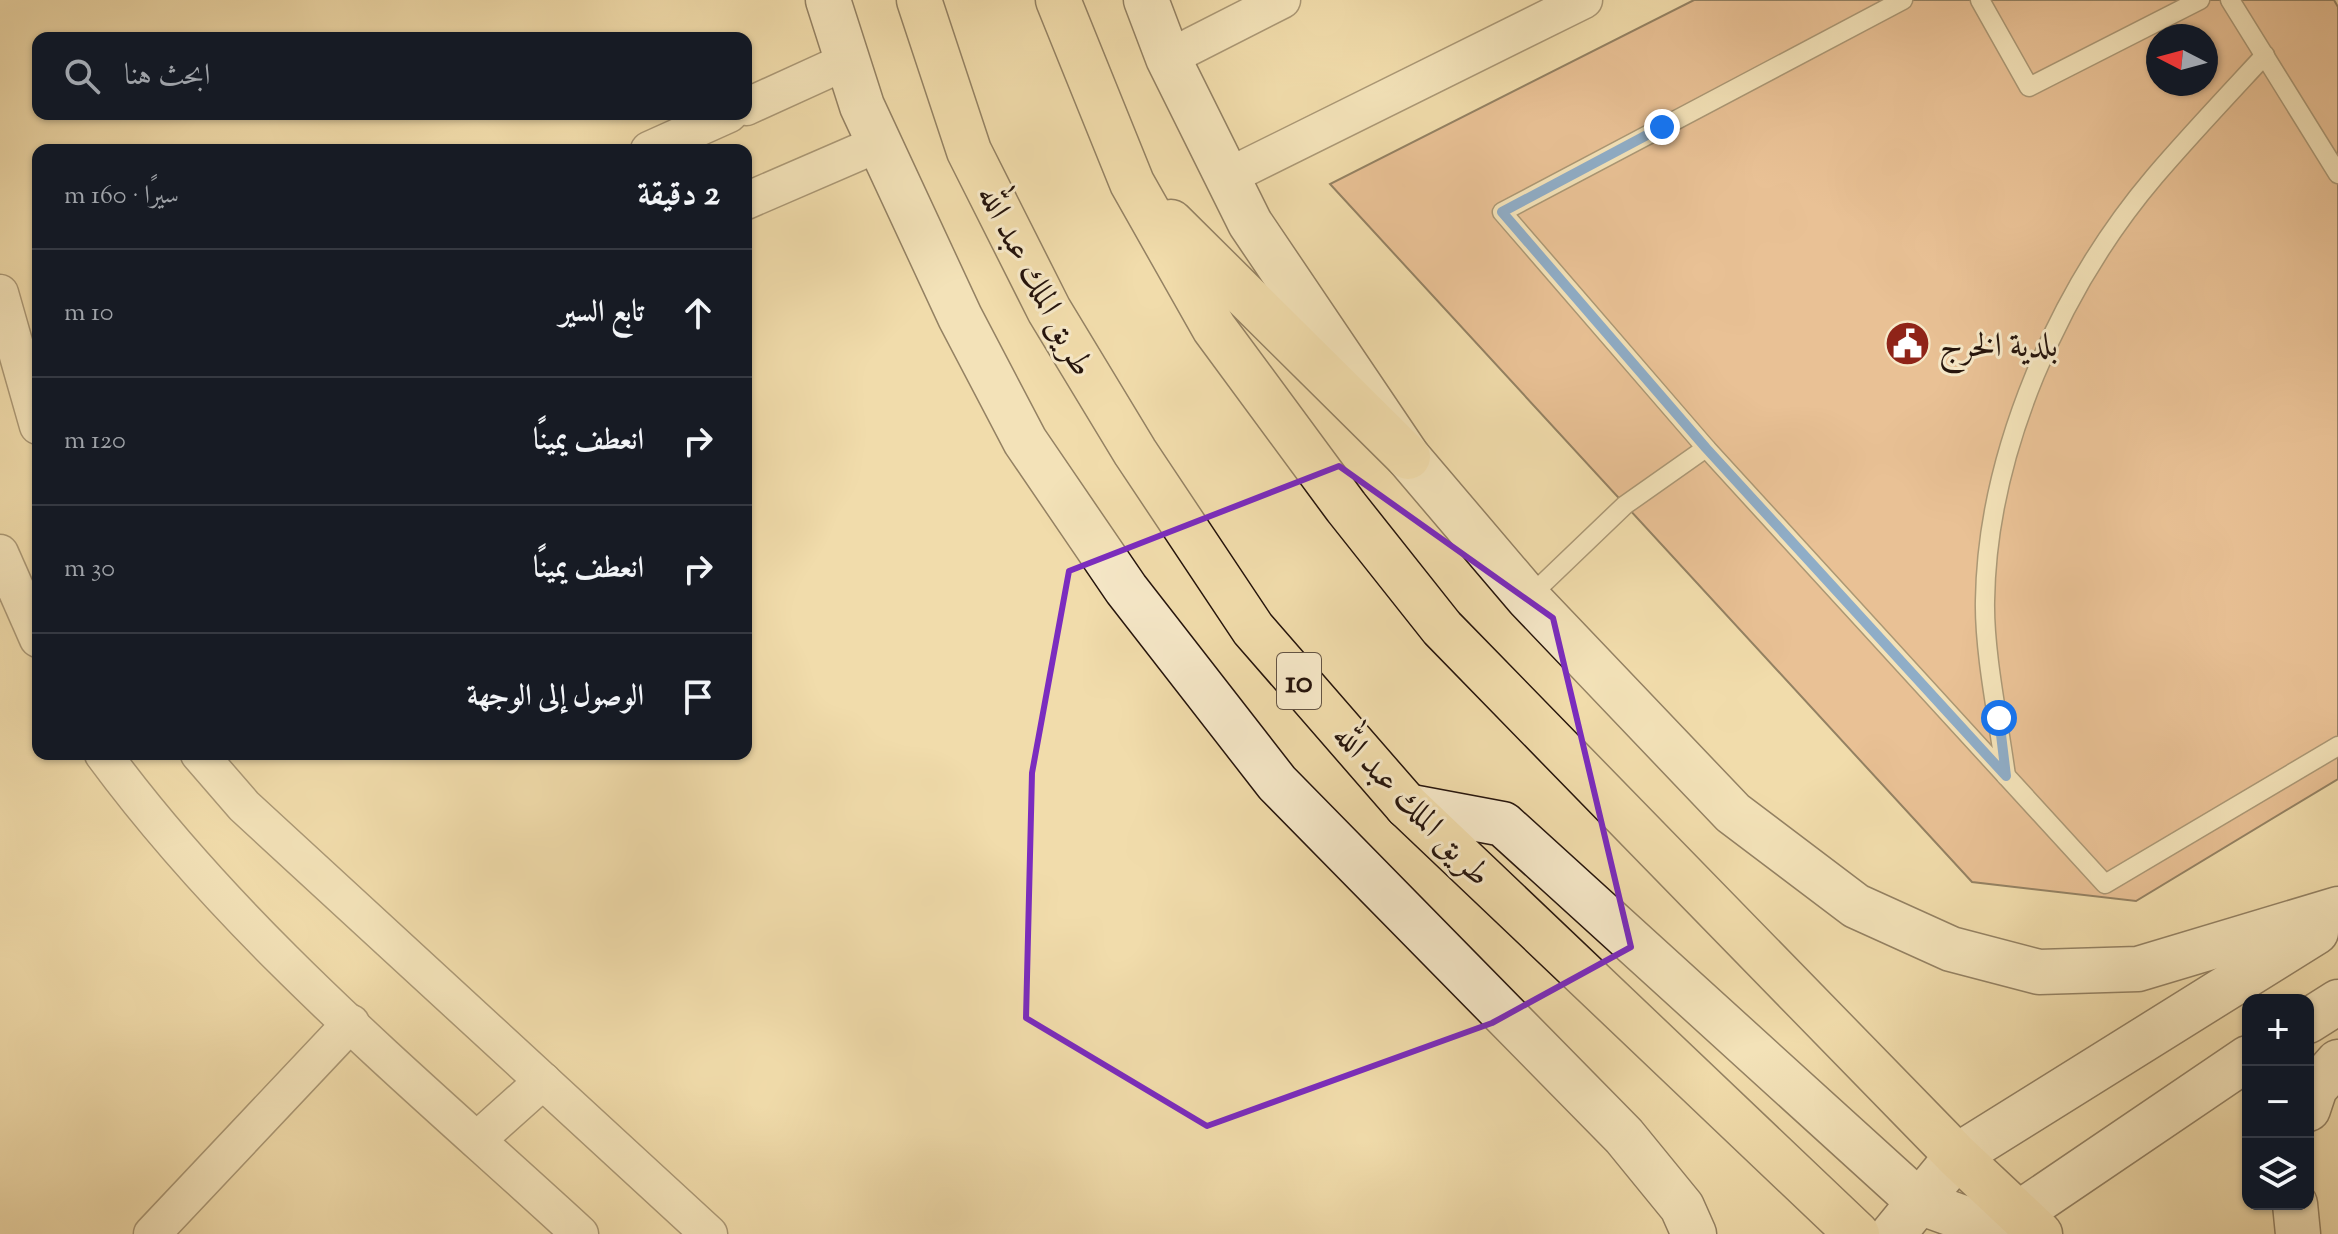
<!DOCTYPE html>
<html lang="ar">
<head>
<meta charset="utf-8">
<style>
	:root { --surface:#171b24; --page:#242831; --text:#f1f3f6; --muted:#9ea1a6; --line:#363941 }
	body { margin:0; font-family:"Sorts Mill Goudy",Amiri,serif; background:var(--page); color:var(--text); direction:rtl }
	.controls { position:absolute; right:24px; bottom:24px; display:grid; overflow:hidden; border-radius:16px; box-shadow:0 2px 6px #0004 }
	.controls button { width:72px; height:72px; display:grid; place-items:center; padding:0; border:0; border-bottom:2px solid var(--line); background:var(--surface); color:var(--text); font:40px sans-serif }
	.compass { position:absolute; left:2146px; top:24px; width:72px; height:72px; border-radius:50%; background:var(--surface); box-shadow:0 2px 6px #0004; rotate:276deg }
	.stop { position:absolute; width:24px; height:24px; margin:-18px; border:6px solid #1a73e8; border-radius:50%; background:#fff }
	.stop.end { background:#1a73e8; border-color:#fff; box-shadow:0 2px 8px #0008 }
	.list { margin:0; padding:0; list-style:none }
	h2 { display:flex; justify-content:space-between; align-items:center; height:104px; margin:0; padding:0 32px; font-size:34px }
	h2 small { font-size:26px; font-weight:400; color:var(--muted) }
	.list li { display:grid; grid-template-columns:52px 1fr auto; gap:24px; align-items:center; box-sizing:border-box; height:128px; padding:0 32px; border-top:2px solid var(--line) }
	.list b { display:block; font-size:30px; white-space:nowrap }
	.list em { font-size:26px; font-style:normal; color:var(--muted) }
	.icon { flex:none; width:44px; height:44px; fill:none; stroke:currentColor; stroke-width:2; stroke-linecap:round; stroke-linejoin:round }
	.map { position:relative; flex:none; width:2338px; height:1234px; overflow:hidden; direction:ltr }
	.search { position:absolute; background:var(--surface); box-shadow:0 2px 6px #0004; left:32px; top:32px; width:720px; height:88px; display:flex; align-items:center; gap:20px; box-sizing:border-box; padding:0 28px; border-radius:16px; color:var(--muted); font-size:30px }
	.panel { position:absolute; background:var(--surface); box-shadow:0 2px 6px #0004; left:32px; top:144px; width:720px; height:616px; border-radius:16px; direction:rtl }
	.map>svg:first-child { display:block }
</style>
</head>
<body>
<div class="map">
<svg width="2338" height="1234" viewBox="0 0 2338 1234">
	<rect width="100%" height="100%" fill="#f1dcab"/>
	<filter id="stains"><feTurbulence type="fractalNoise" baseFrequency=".0025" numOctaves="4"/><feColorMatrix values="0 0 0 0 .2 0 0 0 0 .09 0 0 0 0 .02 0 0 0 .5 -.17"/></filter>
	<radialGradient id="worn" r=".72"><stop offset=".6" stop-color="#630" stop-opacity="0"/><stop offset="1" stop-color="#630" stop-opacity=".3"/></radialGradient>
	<!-- building -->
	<path fill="#e09f7a" stroke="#25140c" stroke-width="2" fill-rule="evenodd" d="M1694,0H2334L2338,7V779L2136,901L1972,882L1330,184ZM2158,36H2206V84H2158Z"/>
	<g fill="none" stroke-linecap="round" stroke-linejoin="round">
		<defs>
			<g id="lane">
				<path d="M1903,0L1502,212L1706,448L2105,884L2338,746"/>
				<path d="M1980,0L2029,87L2200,0"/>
				<path d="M2230,0L2338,174"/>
				<path d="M1528,598L1625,505L1706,448"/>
				<path d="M2006,776C1999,723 1984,653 1985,601C1987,453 2059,289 2155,176C2190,135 2228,95 2265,55"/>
			</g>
			<g id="street">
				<path d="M1168,58L1282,0"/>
				<path d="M746,107L847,61"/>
				<path d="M649,150L729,114"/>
				<path d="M1227,177L1584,0"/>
				<path d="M746,201L880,143"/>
				<path d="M0,293L38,426"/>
				<path d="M0,553L38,639"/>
				<path d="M103,754C237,936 415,1082 580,1234"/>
				<path d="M199,754L244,806L709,1234"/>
				<path d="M477,1140L543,1081"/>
				<path d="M152,1234L351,1023"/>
			</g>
			<g id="secondary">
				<path d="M828,0L862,106L960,317L1025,441L1126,589L1277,783L1624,1136L1682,1207L1694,1234"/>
				<path d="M1146,0L1168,58L1250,223L1408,457L1528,598L1733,813L1856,906L1951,949L2039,972L2138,969L2338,909"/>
				<path d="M1407,806L1503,824L1919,1202L1980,1224L2018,1214"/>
				<path d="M2308,1021L2338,1002"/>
				<path d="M2308,1109L2315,1088L2338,1062"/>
				<path d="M2295,1204L2298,1234"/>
				<path d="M1893,1234L1957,1156L2316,932"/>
				<path d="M2003,1234L2018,1214L2248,1058"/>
			</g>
			<g id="highway">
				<path d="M919,0L969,151L1049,310L1135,452L1253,629L1407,806L1857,1234"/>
				<path d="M1058,0L1132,183L1214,328L1346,507L1442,628L1957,1156L2040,1234"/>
				<path d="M1171,222L1408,457"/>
			</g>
		</defs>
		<!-- lane casing -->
		<use href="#lane" stroke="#584634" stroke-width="21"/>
		<!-- street casing -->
		<use href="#street" stroke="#584634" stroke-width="39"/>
		<!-- secondary casing -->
		<use href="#secondary" stroke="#25140c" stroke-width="47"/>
		<!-- highway casing -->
		<use href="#highway" stroke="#25140c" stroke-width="47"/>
		<!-- lane -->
		<use href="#lane" stroke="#f6e8c8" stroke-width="18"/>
		<!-- street -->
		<use href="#street" stroke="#f6e8c8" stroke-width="36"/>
		<!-- secondary -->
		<use href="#secondary" stroke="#f6e8c8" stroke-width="44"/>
		<!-- highway -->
		<use href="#highway" stroke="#f1dcab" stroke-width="44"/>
	</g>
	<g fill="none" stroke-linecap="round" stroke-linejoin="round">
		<!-- route -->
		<path stroke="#1a73e8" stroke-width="10" d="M1662,127L1502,212L1706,448L2006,776L1999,718"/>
	</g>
	<!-- marked area -->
	<path d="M0 0H2338V1234H0ZM1339,466L1553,618L1631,947L1492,1023L1207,1126L1026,1018L1032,773L1069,571Z" fill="#f1dcab" fill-opacity=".55" fill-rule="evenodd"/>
	<path fill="none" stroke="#7b2cbf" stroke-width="6" stroke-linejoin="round" d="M1339,466L1553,618L1631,947L1492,1023L1207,1126L1026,1018L1032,773L1069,571Z"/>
	<!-- icons -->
	<defs>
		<symbol id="civic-disc" viewBox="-11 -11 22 22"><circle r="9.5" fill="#8f2418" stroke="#f6e8c8"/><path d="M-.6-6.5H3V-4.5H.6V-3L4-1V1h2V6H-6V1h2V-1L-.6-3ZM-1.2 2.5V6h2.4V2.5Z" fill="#fff"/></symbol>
	</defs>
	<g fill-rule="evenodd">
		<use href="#civic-disc" x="1882" y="318" width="51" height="51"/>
	</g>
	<g text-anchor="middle" stroke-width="6" stroke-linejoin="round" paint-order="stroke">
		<!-- shield labels -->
		<rect fill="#f6e8c8" stroke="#645444" stroke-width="2" x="1277" y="653" width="44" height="56" rx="6"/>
		<g font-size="32" font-weight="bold" fill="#25140c">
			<text x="1299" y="692">10</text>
		</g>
		<!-- street labels -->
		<g font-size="34" fill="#25140c" stroke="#f6e8c8">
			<text transform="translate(1037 280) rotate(62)" y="12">طريق الملك عبد الله</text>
			<text transform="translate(1413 804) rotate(46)" y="12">طريق الملك عبد الله</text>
		</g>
		<!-- poi labels -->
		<g font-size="34" fill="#25140c" stroke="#f6e8c8" text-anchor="start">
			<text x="1939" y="356">بلدية الخرج</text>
		</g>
	</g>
	<rect width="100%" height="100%" filter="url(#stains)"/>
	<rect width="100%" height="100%" fill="url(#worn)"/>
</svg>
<div class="controls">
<button>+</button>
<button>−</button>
<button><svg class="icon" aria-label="layers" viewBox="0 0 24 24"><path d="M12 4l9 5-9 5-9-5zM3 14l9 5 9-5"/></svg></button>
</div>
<svg class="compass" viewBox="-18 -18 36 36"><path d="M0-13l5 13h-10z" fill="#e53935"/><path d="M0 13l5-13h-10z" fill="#9ea1a6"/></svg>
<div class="stop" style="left:1999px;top:718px"></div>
<div class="stop end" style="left:1662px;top:127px"></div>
<div class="search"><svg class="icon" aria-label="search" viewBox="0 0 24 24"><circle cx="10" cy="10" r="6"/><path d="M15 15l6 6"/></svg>ابحث هنا</div>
<section class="panel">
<h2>2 دقيقة<small>سيرًا · 160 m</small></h2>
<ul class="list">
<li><svg class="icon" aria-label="ahead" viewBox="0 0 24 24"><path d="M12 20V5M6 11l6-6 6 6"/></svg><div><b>تابع السير</b></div><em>10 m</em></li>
<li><svg class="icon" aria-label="right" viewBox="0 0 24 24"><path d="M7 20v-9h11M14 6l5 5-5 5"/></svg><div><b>انعطف يمينًا</b></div><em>120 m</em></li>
<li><svg class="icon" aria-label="right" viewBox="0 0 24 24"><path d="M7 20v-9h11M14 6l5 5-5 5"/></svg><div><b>انعطف يمينًا</b></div><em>30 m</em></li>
<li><svg class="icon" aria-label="arrive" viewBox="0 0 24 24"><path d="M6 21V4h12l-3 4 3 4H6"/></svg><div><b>الوصول إلى الوجهة</b></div></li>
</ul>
</section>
</div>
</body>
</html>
